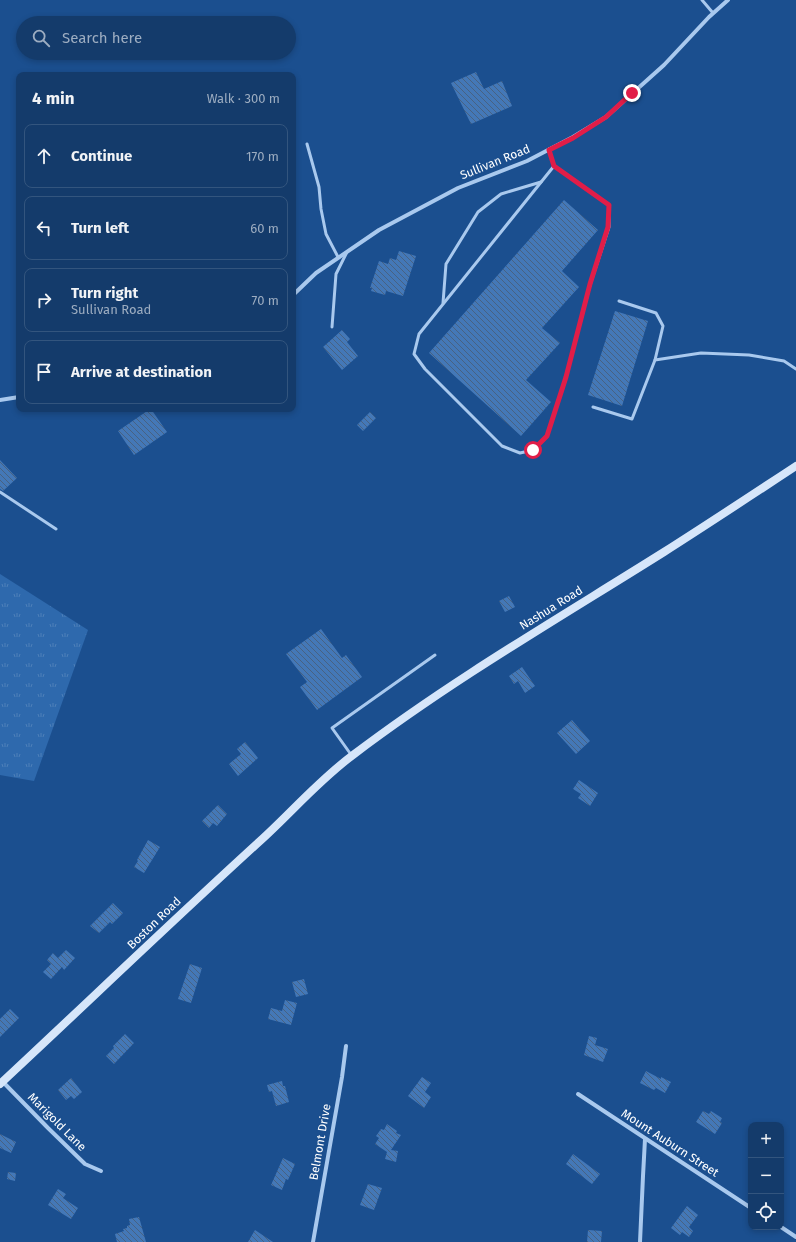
<!DOCTYPE html>
<html lang="en">
<head>
<meta charset="utf-8">
<style>
	:root { --surface:#143b6b; --page:#214673; --text:#f1f3f6; --muted:#9dadc1; --line:#33557e }
	body { margin:0; font-family:"Fira Sans",sans-serif; background:var(--page); color:var(--text) }
	.controls { position:absolute; right:12px; bottom:12px; display:grid; overflow:hidden; border-radius:8px; box-shadow:0 2px 6px #0003 }
	.controls button { width:36px; height:36px; display:grid; place-items:center; padding:0; border:0; border-bottom:1px solid var(--line); background:var(--surface); color:var(--text); font:20px sans-serif }
	.stop { position:absolute; width:12px; height:12px; margin:-9px; border:3px solid #e11d48; border-radius:50%; background:#fff }
	.stop.end { background:#e11d48; border-color:#fff; box-shadow:0 1px 4px #0008 }
	.list { margin:0; padding:0; list-style:none }
	h2 { display:flex; justify-content:space-between; align-items:center; height:52px; margin:0; padding:0 16px; font-size:17px }
	h2 small { font-size:13px; font-weight:400; color:var(--muted) }
	.list li { display:grid; grid-template-columns:26px 1fr auto; gap:12px; align-items:center; box-sizing:border-box; height:64px; margin:0 8px 8px; padding:0 8px; border:1px solid var(--line); border-radius:8px }
	.list b { display:block; font-size:15px; white-space:nowrap }
	.list p { margin:0; font-size:13px; white-space:nowrap; color:var(--muted) }
	.list em { font-size:13px; font-style:normal; color:var(--muted) }
	.icon { flex:none; width:22px; height:22px; fill:none; stroke:currentColor; stroke-width:2; stroke-linecap:round; stroke-linejoin:round }
	.map { position:relative; flex:none; width:796px; height:1242px; overflow:hidden }
	.search { position:absolute; background:var(--surface); box-shadow:0 2px 6px #0003; left:16px; top:16px; width:280px; height:44px; display:flex; align-items:center; gap:10px; box-sizing:border-box; padding:0 14px; border-radius:22px; color:var(--muted); font-size:15px }
	.panel { position:absolute; background:var(--surface); box-shadow:0 2px 6px #0003; left:16px; top:72px; width:280px; height:340px; border-radius:8px }
	.map>svg:first-child { display:block }
</style>
</head>
<body>
<div class="map">
<svg width="796" height="1242" viewBox="0 0 796 1242">
	<defs>
		<pattern id="park-tufts" width="24" height="20" patternUnits="userSpaceOnUse"><rect width="24" height="20" fill="#2e69ad"/><path d="M3 7l-1-3M5 7V3M7 7l1-3M15 17l-1-3M17 17v-4M19 17l1-3" fill="none" stroke="#4d80b9"/></pattern>
		<pattern id="building-back-hatch" width="6" height="6" patternUnits="userSpaceOnUse"><rect width="6" height="6" fill="#4478b7"/><path d="M-1 5l2 2M0 0l6 6M5-1l2 2" fill="none" stroke="#486282"/></pattern>
	</defs>
	<rect width="100%" height="100%" fill="#1b4f8f"/>
	<!-- park -->
	<path fill="url(#park-tufts)" d="M0,574L88,630L34,781L0,775Z"/>
	<!-- building -->
	<g fill="url(#building-back-hatch)">
		<path d="M476,72L484,89L502,81L512,106L471,124L451,83Z"/>
		<path d="M564,200L598,230L562,271L579,287L542,328L560,343L526,380L551,402L521,436L429,353Z"/>
		<path d="M399,251L416,256L403,296L386,291L385,295L371,291L372,288H370L379,261L388,264L390,258L396,260Z"/>
		<path d="M615,311L648,321L622,406L588,395Z"/>
		<path d="M342,330L350,339L347,342L358,356L342,370L323,347Z"/>
		<path d="M150,409H151L167,432L134,455L118,431Z"/>
		<path d="M370,412L376,418L363,431L357,425Z"/>
		<path d="M0,460L17,478L3,491L0,489Z"/>
		<path d="M509,596L515,607L505,612L499,601Z"/>
		<path d="M321,629L342,658L346,655L362,677L317,710L300,687L307,682L286,654Z"/>
		<path d="M522,667L535,686L525,693L518,681L514,684L509,676Z"/>
		<path d="M572,720L590,741L576,754L557,733Z"/>
		<path d="M245,742L258,758L238,776L229,764L241,754L237,749Z"/>
		<path d="M579,780L598,793L590,806L578,798L581,794L573,789Z"/>
		<path d="M218,805L227,814L217,826L213,823L209,828L202,821Z"/>
		<path d="M148,840L160,847L144,873L134,867L138,861L137,860Z"/>
		<path d="M113,903L123,913L112,924L110,922L99,933L90,926Z"/>
		<path d="M66,950L75,958L64,970L62,967L51,979L43,972L51,964L47,960L53,953L58,958Z"/>
		<path d="M190,964L202,968L191,1003L178,999Z"/>
		<path d="M304,979L308,994L296,997L292,982Z"/>
		<path d="M285,1000L297,1003L291,1025L268,1019L271,1008L282,1011Z"/>
		<path d="M10,1009L19,1018L0,1037V1019Z"/>
		<path d="M125,1034L134,1043L114,1064L106,1056L114,1048L113,1046Z"/>
		<path d="M589,1036L597,1038L595,1045L608,1049L603,1062L584,1055Z"/>
		<path d="M646,1071L661,1079V1077L671,1082L665,1093L656,1088L654,1090L640,1083Z"/>
		<path d="M422,1077L431,1083L425,1092L431,1097L424,1108L408,1096Z"/>
		<path d="M71,1078L82,1092L74,1099L71,1096L66,1100L58,1090Z"/>
		<path d="M282,1081L283,1086H285L289,1102L276,1106L272,1091L269,1092L267,1085Z"/>
		<path d="M703,1111L709,1114L711,1111L722,1118L720,1122L722,1123L715,1134L696,1122Z"/>
		<path d="M387,1124L397,1131L396,1133L401,1135L391,1150L398,1151L396,1162L385,1159L387,1152L375,1144L379,1138L376,1136L381,1129L384,1130Z"/>
		<path d="M0,1134L16,1142L11,1153L0,1148Z"/>
		<path d="M573,1154L600,1174L592,1184L566,1164Z"/>
		<path d="M283,1158L295,1164L288,1180L286,1179L282,1190L271,1185Z"/>
		<path d="M8,1172L16,1173L15,1181L7,1179Z"/>
		<path d="M368,1184L382,1188L374,1210L360,1205Z"/>
		<path d="M58,1189L66,1194L63,1198L78,1208L71,1219L48,1205Z"/>
		<path d="M687,1206L698,1215L689,1227L693,1231L689,1237L682,1232L680,1235L671,1228Z"/>
		<path d="M139,1217L146,1242H117L115,1234L124,1231L123,1229L127,1228V1226L130,1225L129,1219Z"/>
		<path d="M255,1230L273,1242H248Z"/>
		<path d="M588,1230L602,1231L601,1242H587Z"/>
	</g>
	<g fill="none" stroke-linecap="round" stroke-linejoin="round">
		<!-- service -->
		<g stroke="#a9c9ee" stroke-width="3">
			<path d="M702,0L713,13"/>
			<path d="M307,144L319,187L321,209L326,234L338,257"/>
			<path d="M549,149L554,166L419,334L414,354L425,369L502,446L520,453L533,450L547,436L566,377L590,285L609,227V205L554,166"/>
			<path d="M619,301L656,313L663,326L655,360"/>
			<path d="M443,303L446,264L478,212L501,194L541,182"/>
			<path d="M332,327L336,274L347,252"/>
			<path d="M593,407L632,419L655,360L701,353L749,355L784,361L796,369"/>
			<path d="M0,492L56,529"/>
			<path d="M352,756L332,728L435,655"/>
		</g>
		<!-- minor -->
		<g stroke="#a9c9ee" stroke-width="4">
			<path d="M293,295L316,273L379,230L458,188L527,161L573,137L606,117L664,65L709,17L728,0"/>
			<path d="M0,400L19,397"/>
			<path d="M3,1082L48,1128L85,1164L101,1171"/>
			<path d="M578,1094L751,1208"/>
			<path d="M781,1227L796,1237"/>
			<path d="M313,1242L342,1077L346,1046"/>
			<path d="M640,1242L643,1176L645,1139"/>
		</g>
		<!-- secondary -->
		<path stroke="#d6e6fa" stroke-width="8" d="M0,1084C87,1003 172,921 260,841C291,813 319,780 353,755C452,680 559,618 664,552C708,524 752,495 796,466"/>
	</g>
	<g fill="none" stroke-linecap="round" stroke-linejoin="round">
		<!-- route -->
		<path stroke="#e11d48" stroke-width="5" d="M533,450L547,436L566,377L590,284L608,227L609,205L554,166L549,150L573,138L606,117L632,93"/>
	</g>
	<g text-anchor="middle" stroke-width="3" stroke-linejoin="round" paint-order="stroke">
		<!-- street labels -->
		<g font-size="12" fill="#fff" stroke="#1b4f8f">
			<text transform="translate(495 162) rotate(-22)" y="4">Sullivan Road</text>
			<text transform="translate(551 608) rotate(-32)" y="4">Nashua Road</text>
			<text transform="translate(154 923) rotate(-44)" y="4">Boston Road</text>
			<text transform="translate(57 1122) rotate(45)" y="4">Marigold Lane</text>
			<text transform="translate(320 1142) rotate(-80)" y="4">Belmont Drive</text>
			<text transform="translate(670 1143) rotate(33)" y="4">Mount Auburn Street</text>
		</g>
	</g>
</svg>
<div class="controls">
<button>+</button>
<button>−</button>
<button><svg class="icon" aria-label="locate" viewBox="0 0 24 24"><circle cx="12" cy="12" r="6"/><path d="M12 2v4M12 18v4M2 12h4M18 12h4"/></svg></button>
</div>
<div class="stop" style="left:533px;top:450px"></div>
<div class="stop end" style="left:632px;top:93px"></div>
<div class="search"><svg class="icon" aria-label="search" viewBox="0 0 24 24"><circle cx="10" cy="10" r="6"/><path d="M15 15l6 6"/></svg>Search here</div>
<section class="panel">
<h2>4 min<small>Walk · 300 m</small></h2>
<ul class="list">
<li><svg class="icon" aria-label="ahead" viewBox="0 0 24 24"><path d="M12 20V5M6 11l6-6 6 6"/></svg><div><b>Continue</b></div><em>170 m</em></li>
<li><svg class="icon" aria-label="left" viewBox="0 0 24 24"><path d="M17 20v-9H6M10 6l-5 5 5 5"/></svg><div><b>Turn left</b></div><em>60 m</em></li>
<li><svg class="icon" aria-label="right" viewBox="0 0 24 24"><path d="M7 20v-9h11M14 6l5 5-5 5"/></svg><div><b>Turn right</b><p>Sullivan Road</p></div><em>70 m</em></li>
<li><svg class="icon" aria-label="arrive" viewBox="0 0 24 24"><path d="M6 21V4h12l-3 4 3 4H6"/></svg><div><b>Arrive at destination</b></div></li>
</ul>
</section>
</div>
</body>
</html>
